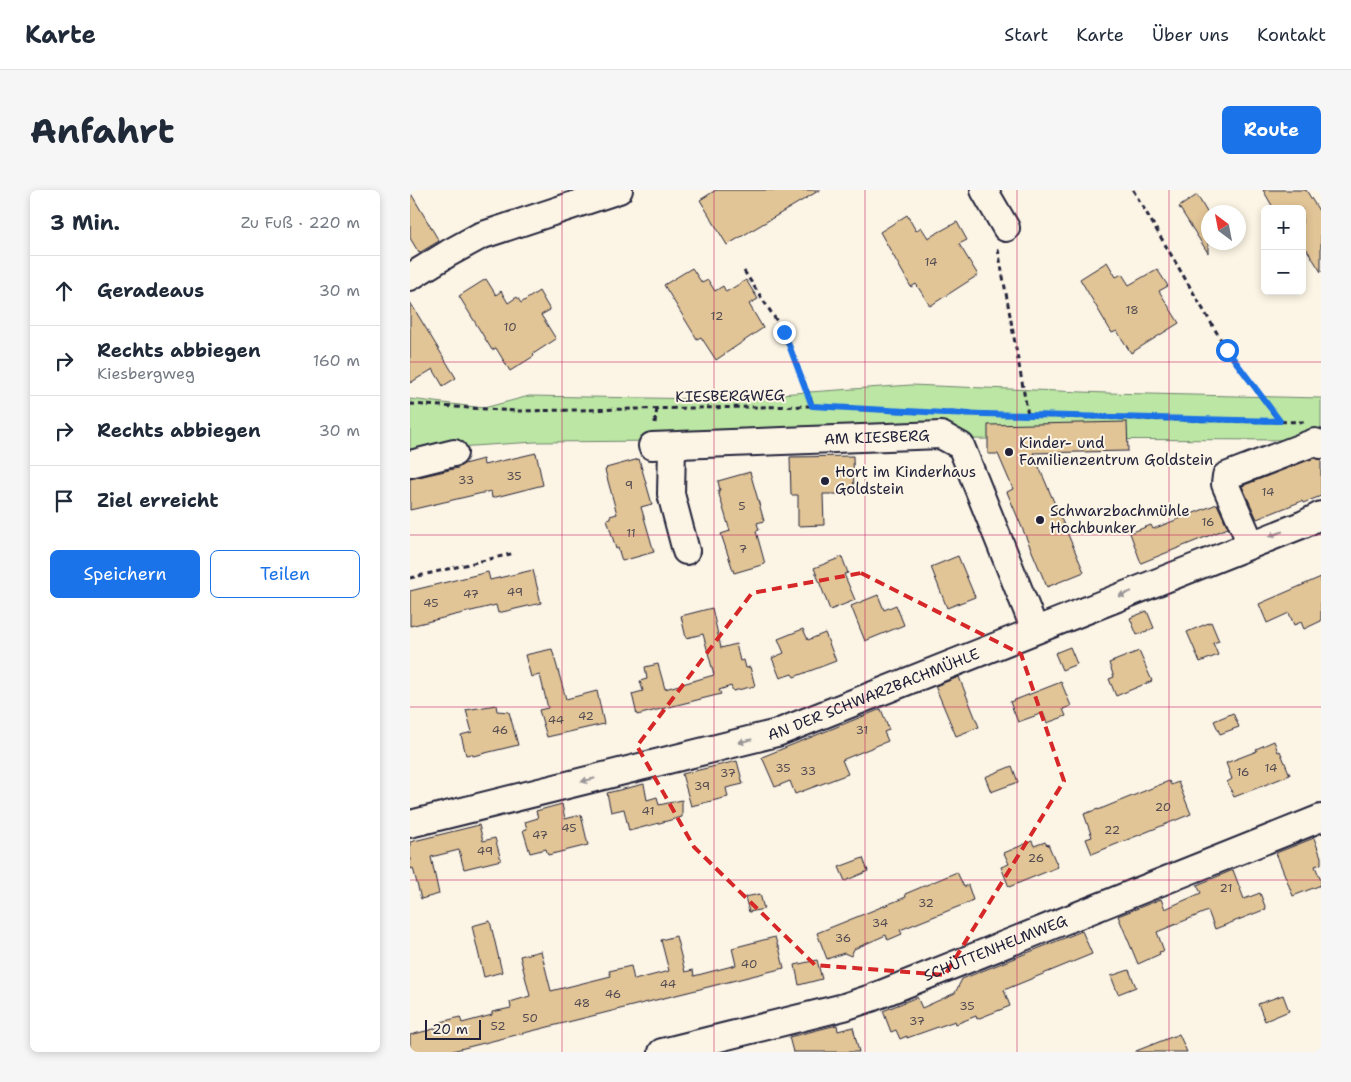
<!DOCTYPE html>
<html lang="de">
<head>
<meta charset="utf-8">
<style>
	:root { --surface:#fff; --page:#f6f6f7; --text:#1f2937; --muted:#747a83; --line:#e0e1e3; --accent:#1a73e8 }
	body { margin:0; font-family:"Shantell Sans",sans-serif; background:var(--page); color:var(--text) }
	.controls { position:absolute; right:15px; top:15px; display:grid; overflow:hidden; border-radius:8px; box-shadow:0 2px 8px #0003 }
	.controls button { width:45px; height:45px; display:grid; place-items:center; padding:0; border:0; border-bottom:1px solid var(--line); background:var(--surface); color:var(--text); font:25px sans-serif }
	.compass { position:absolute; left:791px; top:15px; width:45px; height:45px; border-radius:50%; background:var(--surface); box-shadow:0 2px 8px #0003; rotate:328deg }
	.scale { position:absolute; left:15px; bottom:12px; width:56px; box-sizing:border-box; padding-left:5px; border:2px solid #22223b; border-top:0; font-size:14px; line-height:18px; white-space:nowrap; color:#22223b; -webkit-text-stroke:4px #fcf5e5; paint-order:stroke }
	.stop { position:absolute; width:15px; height:15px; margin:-11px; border:4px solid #1a73e8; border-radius:50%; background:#fff }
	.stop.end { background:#1a73e8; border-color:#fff; box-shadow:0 1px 5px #0008 }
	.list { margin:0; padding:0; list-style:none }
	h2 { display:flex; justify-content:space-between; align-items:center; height:65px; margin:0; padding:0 20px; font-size:21px }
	h2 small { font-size:16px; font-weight:400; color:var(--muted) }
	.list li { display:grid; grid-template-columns:32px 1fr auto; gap:15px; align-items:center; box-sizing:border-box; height:70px; padding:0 20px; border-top:1px solid var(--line) }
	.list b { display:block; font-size:19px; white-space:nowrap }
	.list p { margin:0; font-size:16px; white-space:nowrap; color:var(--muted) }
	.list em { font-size:16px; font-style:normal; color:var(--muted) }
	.actions { display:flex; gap:10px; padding:15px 20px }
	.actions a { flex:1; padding:11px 0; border:1px solid var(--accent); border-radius:8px; text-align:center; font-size:18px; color:var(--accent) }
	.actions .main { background:var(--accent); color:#fff }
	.icon { flex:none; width:28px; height:28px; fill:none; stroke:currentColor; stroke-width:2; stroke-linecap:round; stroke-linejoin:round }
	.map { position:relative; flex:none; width:911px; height:862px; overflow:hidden; border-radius:8px }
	header { display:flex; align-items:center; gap:30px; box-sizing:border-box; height:70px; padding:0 25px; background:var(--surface); border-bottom:1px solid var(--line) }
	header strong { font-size:24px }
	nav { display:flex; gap:28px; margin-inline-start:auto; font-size:18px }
	.intro { display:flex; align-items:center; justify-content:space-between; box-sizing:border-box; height:120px; padding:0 30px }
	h1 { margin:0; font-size:35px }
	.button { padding:12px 22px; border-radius:8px; background:var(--accent); color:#fff; font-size:18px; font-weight:700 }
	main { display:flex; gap:30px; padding:0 30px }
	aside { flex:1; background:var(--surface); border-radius:8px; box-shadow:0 2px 8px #0003 }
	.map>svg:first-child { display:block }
</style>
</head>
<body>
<header>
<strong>Karte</strong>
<nav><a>Start</a><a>Karte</a><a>Über uns</a><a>Kontakt</a></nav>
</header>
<div class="intro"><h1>Anfahrt</h1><a class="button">Route</a></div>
<main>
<aside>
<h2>3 Min.<small>Zu Fuß · 220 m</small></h2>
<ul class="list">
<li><svg class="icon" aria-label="ahead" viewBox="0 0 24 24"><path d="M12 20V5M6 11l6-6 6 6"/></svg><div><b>Geradeaus</b></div><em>30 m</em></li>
<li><svg class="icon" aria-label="right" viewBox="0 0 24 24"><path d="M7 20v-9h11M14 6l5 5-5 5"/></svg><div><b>Rechts abbiegen</b><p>Kiesbergweg</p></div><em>160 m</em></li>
<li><svg class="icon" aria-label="right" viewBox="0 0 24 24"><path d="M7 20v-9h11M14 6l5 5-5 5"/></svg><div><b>Rechts abbiegen</b></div><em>30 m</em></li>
<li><svg class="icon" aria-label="arrive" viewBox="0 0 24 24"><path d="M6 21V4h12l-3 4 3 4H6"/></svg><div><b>Ziel erreicht</b></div></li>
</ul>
<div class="actions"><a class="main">Speichern</a><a>Teilen</a></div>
</aside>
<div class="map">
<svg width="911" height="862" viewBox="0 0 911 862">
	<rect width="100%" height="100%" fill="#fcf5e5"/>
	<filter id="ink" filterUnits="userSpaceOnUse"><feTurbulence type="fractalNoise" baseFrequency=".02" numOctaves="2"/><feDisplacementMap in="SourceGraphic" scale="10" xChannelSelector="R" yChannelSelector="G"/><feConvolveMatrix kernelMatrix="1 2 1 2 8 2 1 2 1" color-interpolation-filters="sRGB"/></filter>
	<g filter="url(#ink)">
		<!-- green -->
		<path fill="#bce6a3" stroke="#6f846f" d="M501,195L697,203L911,208V250L519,249L125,252L0,260V209L74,218L119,206L297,209Z"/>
		<!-- building -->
		<g fill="#e2c596" stroke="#22223b">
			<path d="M306,0H410L317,55L290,10Z"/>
			<path d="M853,0H896L911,24V82L892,52V19H864Z"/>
			<path d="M0,2L29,51L9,63L0,48Z"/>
			<path d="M787,5L798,24V63L769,17Z"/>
			<path d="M497,25L506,41L511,37L518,48L547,32L557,50L549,54L568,85L520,116L506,94L501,97L470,42Z"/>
			<path d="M697,72L706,87L712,84L719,95L747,79L758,96L749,101L769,133L721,163L707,141L702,143L670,89Z"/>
			<path d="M282,78L292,93L298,90L305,101L313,96L316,102L336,90L348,109L339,114L353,138L306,170L291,147L287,149L254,95Z"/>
			<path d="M76,89L86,105L91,101L98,113L107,107L111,113L129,101L140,120L131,125L146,149L123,164L124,166L100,181L86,158L82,160L49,106Z"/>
			<path d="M0,112L46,188L33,196L23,179L0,193Z"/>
			<path d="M717,232L718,261L623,263L674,382L637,397L597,302L603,299L588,264H578V235Z"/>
			<path d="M126,263L133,295L82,308L81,301L0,320V289L48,278L54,274L73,269L74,275Z"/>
			<path d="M443,266L444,304H413L414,335L388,336V305H381L380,267Z"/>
			<path d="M904,268L911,270V306L893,313L892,311L847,329L832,296Z"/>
			<path d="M229,269L242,314L231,317L244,362L212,371L208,358L206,359L197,329L200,328V326L207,324L195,280L197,279L196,278Z"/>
			<path d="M340,282L354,331L347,333L349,340L346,341L355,374L324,383L311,344L320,341L308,301L310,300L308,291Z"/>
			<path d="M807,314L818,338L731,373L720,343L741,335L743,339Z"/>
			<path d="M548,366L565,407L537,418L521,377Z"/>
			<path d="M432,367L438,383L434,384L445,410L420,420L404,378Z"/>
			<path d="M123,380L131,413L88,423L86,415L0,436V401L78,382L80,390Z"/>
			<path d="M911,387V431L894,439L891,432L884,435L879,423L857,433L849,414Z"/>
			<path d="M468,405L474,420L486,415L494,435L455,451L441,416Z"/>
			<path d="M302,418L311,458L326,454L330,471L334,470L336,478L340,477L345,496L323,501L321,496L309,500L311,504L227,525L222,504L233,501L230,491L237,489L235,477L248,474L255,499L304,485L293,444L276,448L271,426Z"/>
			<path d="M737,421L744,438L727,445L720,428Z"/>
			<path d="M801,432L809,451L803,453L808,465L790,472L777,442Z"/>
			<path d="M393,439L398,450L415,443L426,471L384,487L382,484L370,488L362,468L374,463L368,449Z"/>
			<path d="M660,457L667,474L652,480L645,463Z"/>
			<path d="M142,459L156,509L187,501L194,534L137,547L129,520L138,518L130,485L121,487L115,465Z"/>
			<path d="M729,461L742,491L706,506L699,489L704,487L699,473Z"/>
			<path d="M549,487L569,537L546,546L525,496Z"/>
			<path d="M651,492L661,516L653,519L656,526L637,533L633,523L608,532L600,512Z"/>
			<path d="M86,515L87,521L99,522L108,555L63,566L62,564L56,565L51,545L62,542L56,520Z"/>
			<path d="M471,519L479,540L474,542L478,551L432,570L438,584L385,604L380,591L365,597L352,567Z"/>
			<path d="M823,523L829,537L810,544L804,531Z"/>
			<path d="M864,551L868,562L870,561L880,585L824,607L817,592L822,589L816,573L847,561L846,559Z"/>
			<path d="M327,571L333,594L316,598L318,607L281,616L272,584Z"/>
			<path d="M602,576L608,592L581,602L575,587Z"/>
			<path d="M759,591L761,595L768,592L781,624L682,664L676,649L682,647L674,624L688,619V620Z"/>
			<path d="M234,594L237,610L247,607L249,615L272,610V627L219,641L214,619L201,622L197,603Z"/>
			<path d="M152,614L155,629L171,625L178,655L138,665L136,659L120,663L113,640L117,639L115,632L128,628L126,621Z"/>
			<path d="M69,635L73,651L85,648L91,670L54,679L49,660L21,667L29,704L11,709L3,678L0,679V652Z"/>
			<path d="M904,648L911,667V674L905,676L911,691V695L883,706L866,663Z"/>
			<path d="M622,651L624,656L635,652L637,655L638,654L648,677L599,697L591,677L599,674L594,663Z"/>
			<path d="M453,668L458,681L435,691L429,677Z"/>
			<path d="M823,680L834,709L850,703L856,719L805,739L798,721L747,742L754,761L749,762L750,764L728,774L708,726L751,709L755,719L791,703L787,695Z"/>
			<path d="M547,682L554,697L558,695L563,710L560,711V712L490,740L492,744L478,750L476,745L444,759L441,766L434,763L417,769L407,743L496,707L495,704Z"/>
			<path d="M350,704L354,719L339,722L335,707Z"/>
			<path d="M80,731L92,782L74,787L62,736Z"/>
			<path d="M672,741L682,764L594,800L600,816L567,829L566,826L546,834L545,831L497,848V846L490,849L486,840L481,842L473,821L507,807L512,818L545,803L552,789Z"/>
			<path d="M266,746L275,782L283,780L284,786L326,775L322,758L365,747L368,757H369L374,778L38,862H0V845L32,837L31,832L50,827L52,833L82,825V822L101,818L100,812L120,806L110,766L131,761L141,801L201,786L199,781L221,776L224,790L259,781L251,750Z"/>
			<path d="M407,770L412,789L389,795L385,775Z"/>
			<path d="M719,780L726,797L708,804L701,786Z"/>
			<path d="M873,805L879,821L855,831L848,814Z"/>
			<path d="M427,835L428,841L443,837L449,862H383L379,847Z"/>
			<path d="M769,844L777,862H726V861Z"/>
		</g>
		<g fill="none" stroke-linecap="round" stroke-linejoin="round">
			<defs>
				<g id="minor">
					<path d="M574,0L596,38"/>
					<path d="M0,87L39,63L70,46L209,0"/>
					<path id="s1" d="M242,256L531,245L551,256L625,440"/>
					<path d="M262,256L261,304L276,361"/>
					<path d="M0,274L44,263"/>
					<path d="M841,354L815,294L816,286L905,252L911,255"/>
					<path id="s2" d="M0,634L367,543L894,334L911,325"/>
					<path id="s3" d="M252,862L434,817L461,808L911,628"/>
				</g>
			</defs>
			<!-- minor casing -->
			<use href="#minor" stroke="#22223b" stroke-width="30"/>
			<!-- path -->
			<g stroke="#22223b" stroke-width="3" stroke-dasharray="5 4" stroke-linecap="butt">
				<path d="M723,0L817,160L869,231"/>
				<path d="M588,59L618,225"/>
				<path d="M334,81L374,142L403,216"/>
				<path d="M0,214L106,221L403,216L509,222"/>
				<path d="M538,223L744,229L894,232"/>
				<path d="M245,233L247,218"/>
				<path d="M0,388L105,363"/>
			</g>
			<!-- minor -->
			<use href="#minor" stroke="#fcf5e5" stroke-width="26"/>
		</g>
		<!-- one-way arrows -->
		<defs><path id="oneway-solid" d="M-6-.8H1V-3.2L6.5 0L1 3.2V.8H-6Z" transform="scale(1.25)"/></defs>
		<g fill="#9a9698">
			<use href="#oneway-solid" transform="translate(866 344) rotate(159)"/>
			<use href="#oneway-solid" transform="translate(715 404) rotate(158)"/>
			<use href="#oneway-solid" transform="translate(335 551) rotate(166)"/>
			<use href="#oneway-solid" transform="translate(178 590) rotate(166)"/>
		</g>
	</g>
	<g fill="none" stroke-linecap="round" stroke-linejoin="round" filter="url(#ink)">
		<!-- route -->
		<path stroke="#1a73e8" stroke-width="6" d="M374,142L402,216L534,223L870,231L817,160"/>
	</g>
	<!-- marked area -->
	<path fill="none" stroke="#d62828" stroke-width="4" stroke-dasharray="10 6" stroke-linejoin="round" d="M451,383L611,464L654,591L535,785L405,775L284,657L227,556L342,403Z"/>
	<!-- grid -->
	<path fill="none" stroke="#c2185b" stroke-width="1" stroke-opacity="0.55" d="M152,0V862M304,0V862M455,0V862M607,0V862M759,0V862M0,172H911M0,345H911M0,517H911M0,690H911"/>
	<!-- markers -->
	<g fill="#22223b" stroke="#fcf5e5" stroke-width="2">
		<circle cx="599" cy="262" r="5"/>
		<circle cx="415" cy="291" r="5"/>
		<circle cx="630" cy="330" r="5"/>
	</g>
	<g text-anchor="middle" stroke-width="4" stroke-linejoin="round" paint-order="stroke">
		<!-- number labels -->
		<g font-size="12" fill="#524b52">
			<text x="521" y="76">14</text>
			<text x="722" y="124">18</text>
			<text x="307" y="130">12</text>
			<text x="100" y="141">10</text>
			<text x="104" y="290">35</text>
			<text x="56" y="294">33</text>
			<text x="219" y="299">9</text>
			<text x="858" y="306">14</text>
			<text x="332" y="320">5</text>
			<text x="798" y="336">16</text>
			<text x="221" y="347">11</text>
			<text x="333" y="363">7</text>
			<text x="105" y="406">49</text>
			<text x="61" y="408">47</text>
			<text x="21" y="417">45</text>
			<text x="176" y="530">42</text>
			<text x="146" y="534">44</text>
			<text x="90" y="544">46</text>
			<text x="452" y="544">31</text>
			<text x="373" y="582">35</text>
			<text x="861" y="582">14</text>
			<text x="398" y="585">33</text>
			<text x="833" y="586">16</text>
			<text x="318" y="587">37</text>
			<text x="292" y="600">39</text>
			<text x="753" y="621">20</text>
			<text x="238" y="625">41</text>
			<text x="159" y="642">45</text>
			<text x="702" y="644">22</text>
			<text x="130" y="649">47</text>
			<text x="75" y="665">49</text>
			<text x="626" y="672">26</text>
			<text x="816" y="702">21</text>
			<text x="516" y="717">32</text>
			<text x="470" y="737">34</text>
			<text x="433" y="752">36</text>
			<text x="339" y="778">40</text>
			<text x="258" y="798">44</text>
			<text x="203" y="808">46</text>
			<text x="172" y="817">48</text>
			<text x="557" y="820">35</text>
			<text x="120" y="832">50</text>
			<text x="507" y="835">37</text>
			<text x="88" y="840">52</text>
		</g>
		<!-- street labels -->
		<g font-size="15" fill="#22223b" stroke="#fcf5e5">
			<text transform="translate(320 206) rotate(-1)" y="5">KIESBERGWEG</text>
			<text dy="5" stroke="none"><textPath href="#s1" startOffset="225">AM KIESBERG</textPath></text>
			<text dy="5" stroke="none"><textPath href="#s2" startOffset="482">AN DER SCHWARZBACHMÜHLE</textPath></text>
			<text dy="5" stroke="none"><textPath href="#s3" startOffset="350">SCHÜTTENHELMWEG</textPath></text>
		</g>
		<!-- poi labels -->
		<g font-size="15" fill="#22223b" stroke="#fcf5e5" text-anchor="start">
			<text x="609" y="258">Kinder- und<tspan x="609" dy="17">Familienzentrum Goldstein</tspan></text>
			<text x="425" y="287">Hort im Kinderhaus<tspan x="425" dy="17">Goldstein</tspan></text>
			<text x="640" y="326">Schwarzbachmühle<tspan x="640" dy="17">Hochbunker</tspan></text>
		</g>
	</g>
</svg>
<div class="controls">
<button>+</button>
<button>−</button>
</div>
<svg class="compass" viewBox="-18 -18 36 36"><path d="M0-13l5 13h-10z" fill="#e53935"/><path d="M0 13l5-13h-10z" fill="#747a83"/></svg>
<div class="scale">20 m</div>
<div class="stop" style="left:817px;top:160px"></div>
<div class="stop end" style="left:374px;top:142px"></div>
</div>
</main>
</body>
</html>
